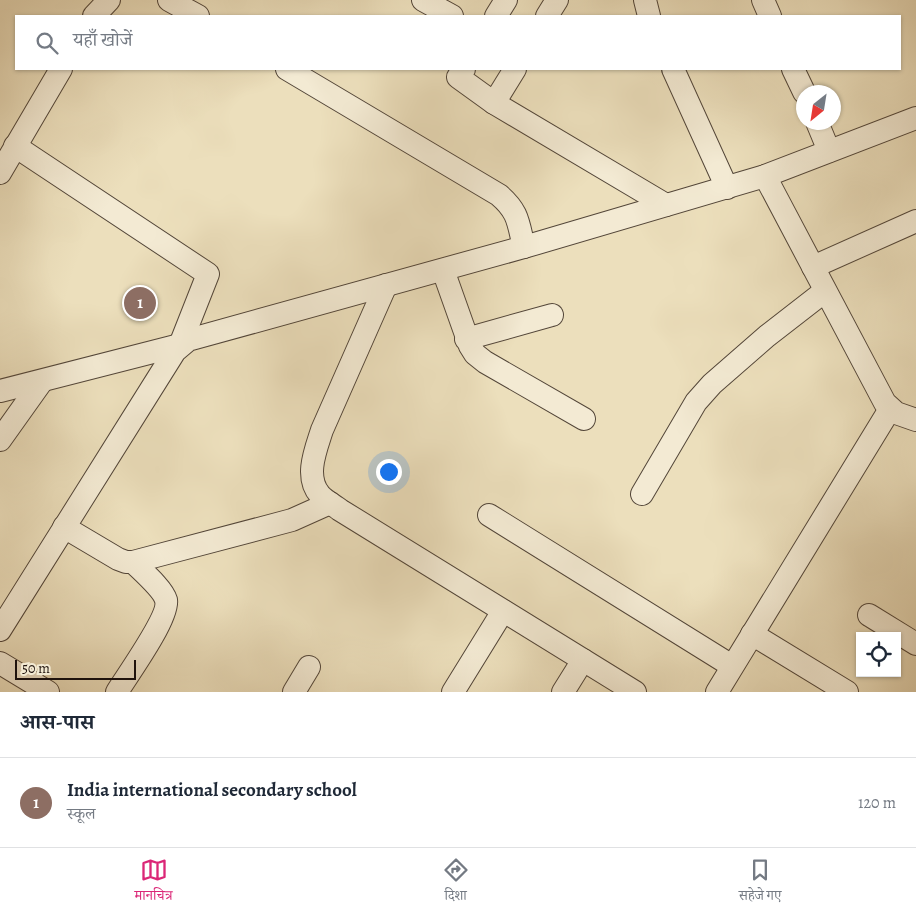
<!DOCTYPE html>
<html lang="hi">
<head>
<meta charset="utf-8">
<style>
	:root { --surface:#fff; --page:#f2f2f3; --text:#1f2937; --muted:#747a83; --line:#e0e1e3; --accent:#db2777 }
	body { margin:0; font-family:Alegreya,"Noto Serif Devanagari",serif; background:var(--page); color:var(--text) }
	.controls { position:absolute; right:15px; bottom:15px; display:grid; overflow:hidden; border-radius:0px; box-shadow:0 1px 4px #0004 }
	.controls button { width:45px; height:45px; display:grid; place-items:center; padding:0; border:0; border-bottom:1px solid var(--line); background:var(--surface); color:var(--text); font:25px sans-serif }
	.compass { position:absolute; left:796px; top:85px; width:45px; height:45px; border-radius:50%; background:var(--surface); box-shadow:0 1px 4px #0004; rotate:210deg }
	.scale { position:absolute; left:15px; bottom:12px; width:121px; box-sizing:border-box; padding-left:5px; border:2px solid #20130d; border-top:0; font-size:14px; line-height:18px; white-space:nowrap; color:#20130d; -webkit-text-stroke:4px #f3ead3; paint-order:stroke }
	.you { position:absolute; left:388px; top:471px; width:18px; height:18px; margin:-12px; border:4px solid #fff; border-radius:50%; background:#1a73e8; box-shadow:0 0 0 8px #1a73e833 }
	.badge { display:grid; place-items:center; width:32px; height:32px; border-radius:50%; background:var(--accent); color:#fff; font-size:16px; font-weight:700 }
	.pin { position:absolute; translate:-50% -50%; border:2px solid #fff; box-shadow:0 1px 5px #0006 }
	.list { margin:0; padding:0; list-style:none }
	h2 { display:flex; justify-content:space-between; align-items:center; height:65px; margin:0; padding:0 20px; font-size:21px }
	h2 small { font-size:16px; font-weight:400; color:var(--muted) }
	.list li { display:grid; grid-template-columns:32px 1fr auto; gap:15px; align-items:center; box-sizing:border-box; height:90px; padding:0 20px; border-top:1px solid var(--line) }
	.list b { display:block; font-size:19px; white-space:nowrap }
	.list p { margin:0; font-size:16px; white-space:nowrap; color:var(--muted) }
	.list em { font-size:16px; font-style:normal; color:var(--muted) }
	.icon { flex:none; width:28px; height:28px; fill:none; stroke:currentColor; stroke-width:2; stroke-linecap:round; stroke-linejoin:round }
	.map { position:relative; flex:none; width:916px; height:692px; overflow:hidden }
	.search { position:absolute; background:var(--surface); box-shadow:0 1px 4px #0004; left:15px; right:15px; top:15px; height:55px; display:flex; align-items:center; gap:12px; box-sizing:border-box; padding:0 18px; border-radius:0px; color:var(--muted); font-size:19px }
	.sheet { height:155px; background:var(--surface) }
	nav { display:flex; justify-content:space-around; align-items:center; box-sizing:border-box; height:70px; border-top:1px solid var(--line); background:var(--surface); font-size:14px; color:var(--muted) }
	nav a { display:grid; justify-items:center; gap:2px }
	nav .on { color:var(--accent) }
	.map>svg:first-child { display:block }
</style>
</head>
<body>
<div class="map">
<svg width="916" height="692" viewBox="0 0 916 692">
	<rect width="100%" height="100%" fill="#ecdfbc"/>
	<filter id="stains"><feTurbulence type="fractalNoise" baseFrequency=".004" numOctaves="4"/><feColorMatrix values="0 0 0 0 .2 0 0 0 0 .09 0 0 0 0 .02 0 0 0 .5 -.17"/></filter>
	<radialGradient id="worn" r=".72"><stop offset=".6" stop-color="#630" stop-opacity="0"/><stop offset="1" stop-color="#630" stop-opacity=".3"/></radialGradient>
	<g fill="none" stroke-linecap="round" stroke-linejoin="round">
		<defs>
			<g id="minor">
				<path d="M169,0L198,16"/>
				<path d="M423,0L452,16"/>
				<path d="M645,0L649,16"/>
				<path d="M763,0L770,16"/>
				<path d="M94,16L109,0"/>
				<path d="M496,16L506,0"/>
				<path d="M547,16L557,0"/>
				<path d="M287,69L499,195C519,212 518,223 524,247"/>
				<path d="M464,69L458,77L494,103L666,205"/>
				<path d="M673,69L727,188"/>
				<path d="M793,69L804,92"/>
				<path d="M494,103L515,69"/>
				<path d="M817,122L829,151"/>
				<path d="M15,146L208,274L180,345"/>
				<path d="M0,173L61,69"/>
				<path d="M765,176L885,403L896,413L916,420"/>
				<path d="M813,267L916,221"/>
				<path d="M443,270L470,346L475,354L485,362L584,419"/>
				<path d="M386,285L322,430C316,449 304,477 320,495C325,501 334,505 340,510L635,692"/>
				<path d="M466,339L552,315"/>
				<path d="M0,391L180,345"/>
				<path d="M0,440L42,381"/>
				<path d="M642,494L696,402L712,384L767,336L825,291"/>
				<path d="M489,515L732,666"/>
				<path d="M64,527L118,559L126,562H133L292,520L330,503"/>
				<path d="M869,615L916,644"/>
				<path d="M0,630L175,351L188,340L524,247L765,176L916,118"/>
				<path d="M752,634L847,692"/>
				<path d="M0,663L48,692"/>
				<path d="M117,692C127,676 170,616 166,600C163,589 142,571 133,562"/>
				<path d="M294,692L309,667"/>
				<path d="M453,692L503,611"/>
				<path d="M563,692L583,660"/>
				<path d="M717,692L890,409"/>
			</g>
		</defs>
		<!-- minor casing -->
		<use href="#minor" stroke="#534639" stroke-width="24"/>
		<!-- minor -->
		<use href="#minor" stroke="#f3ead3" stroke-width="22"/>
	</g>
	<rect width="100%" height="100%" filter="url(#stains)"/>
	<rect width="100%" height="100%" fill="url(#worn)"/>
</svg>
<div class="controls">
<button><svg class="icon" aria-label="locate" viewBox="0 0 24 24"><circle cx="12" cy="12" r="6"/><path d="M12 2v4M12 18v4M2 12h4M18 12h4"/></svg></button>
</div>
<svg class="compass" viewBox="-18 -18 36 36"><path d="M0-13l5 13h-10z" fill="#e53935"/><path d="M0 13l5-13h-10z" fill="#747a83"/></svg>
<div class="scale">50 m</div>
<div class="you"></div>
<div class="pin badge" style="left:140px;top:303px;background:#8d6e63">1</div>
<div class="search"><svg class="icon" aria-label="search" viewBox="0 0 24 24"><circle cx="10" cy="10" r="6"/><path d="M15 15l6 6"/></svg>यहाँ खोजें</div>
</div>
<section class="sheet">
<h2>आस-पास<small></small></h2>
<ul class="list">
<li><span class="badge" style="background:#8d6e63">1</span><div><b>India international secondary school</b><p>स्कूल</p></div><em>120 m</em></li>
</ul>
</section>
<nav>
<a class="on"><svg class="icon" aria-label="map" viewBox="0 0 24 24"><path d="M3 6l6-2 6 2 6-2v14l-6 2-6-2-6 2zM9 4v14M15 6v14"/></svg>मानचित्र</a>
<a><svg class="icon" aria-label="directions" viewBox="0 0 24 24"><path d="M12 3l9 9-9 9-9-9zM9 14v-3h6M13 9l2 2-2 2"/></svg>दिशा</a>
<a><svg class="icon" aria-label="saved" viewBox="0 0 24 24"><path d="M7 4h10v16l-5-4-5 4z"/></svg>सहेजे गए</a>
</nav>
</body>
</html>
